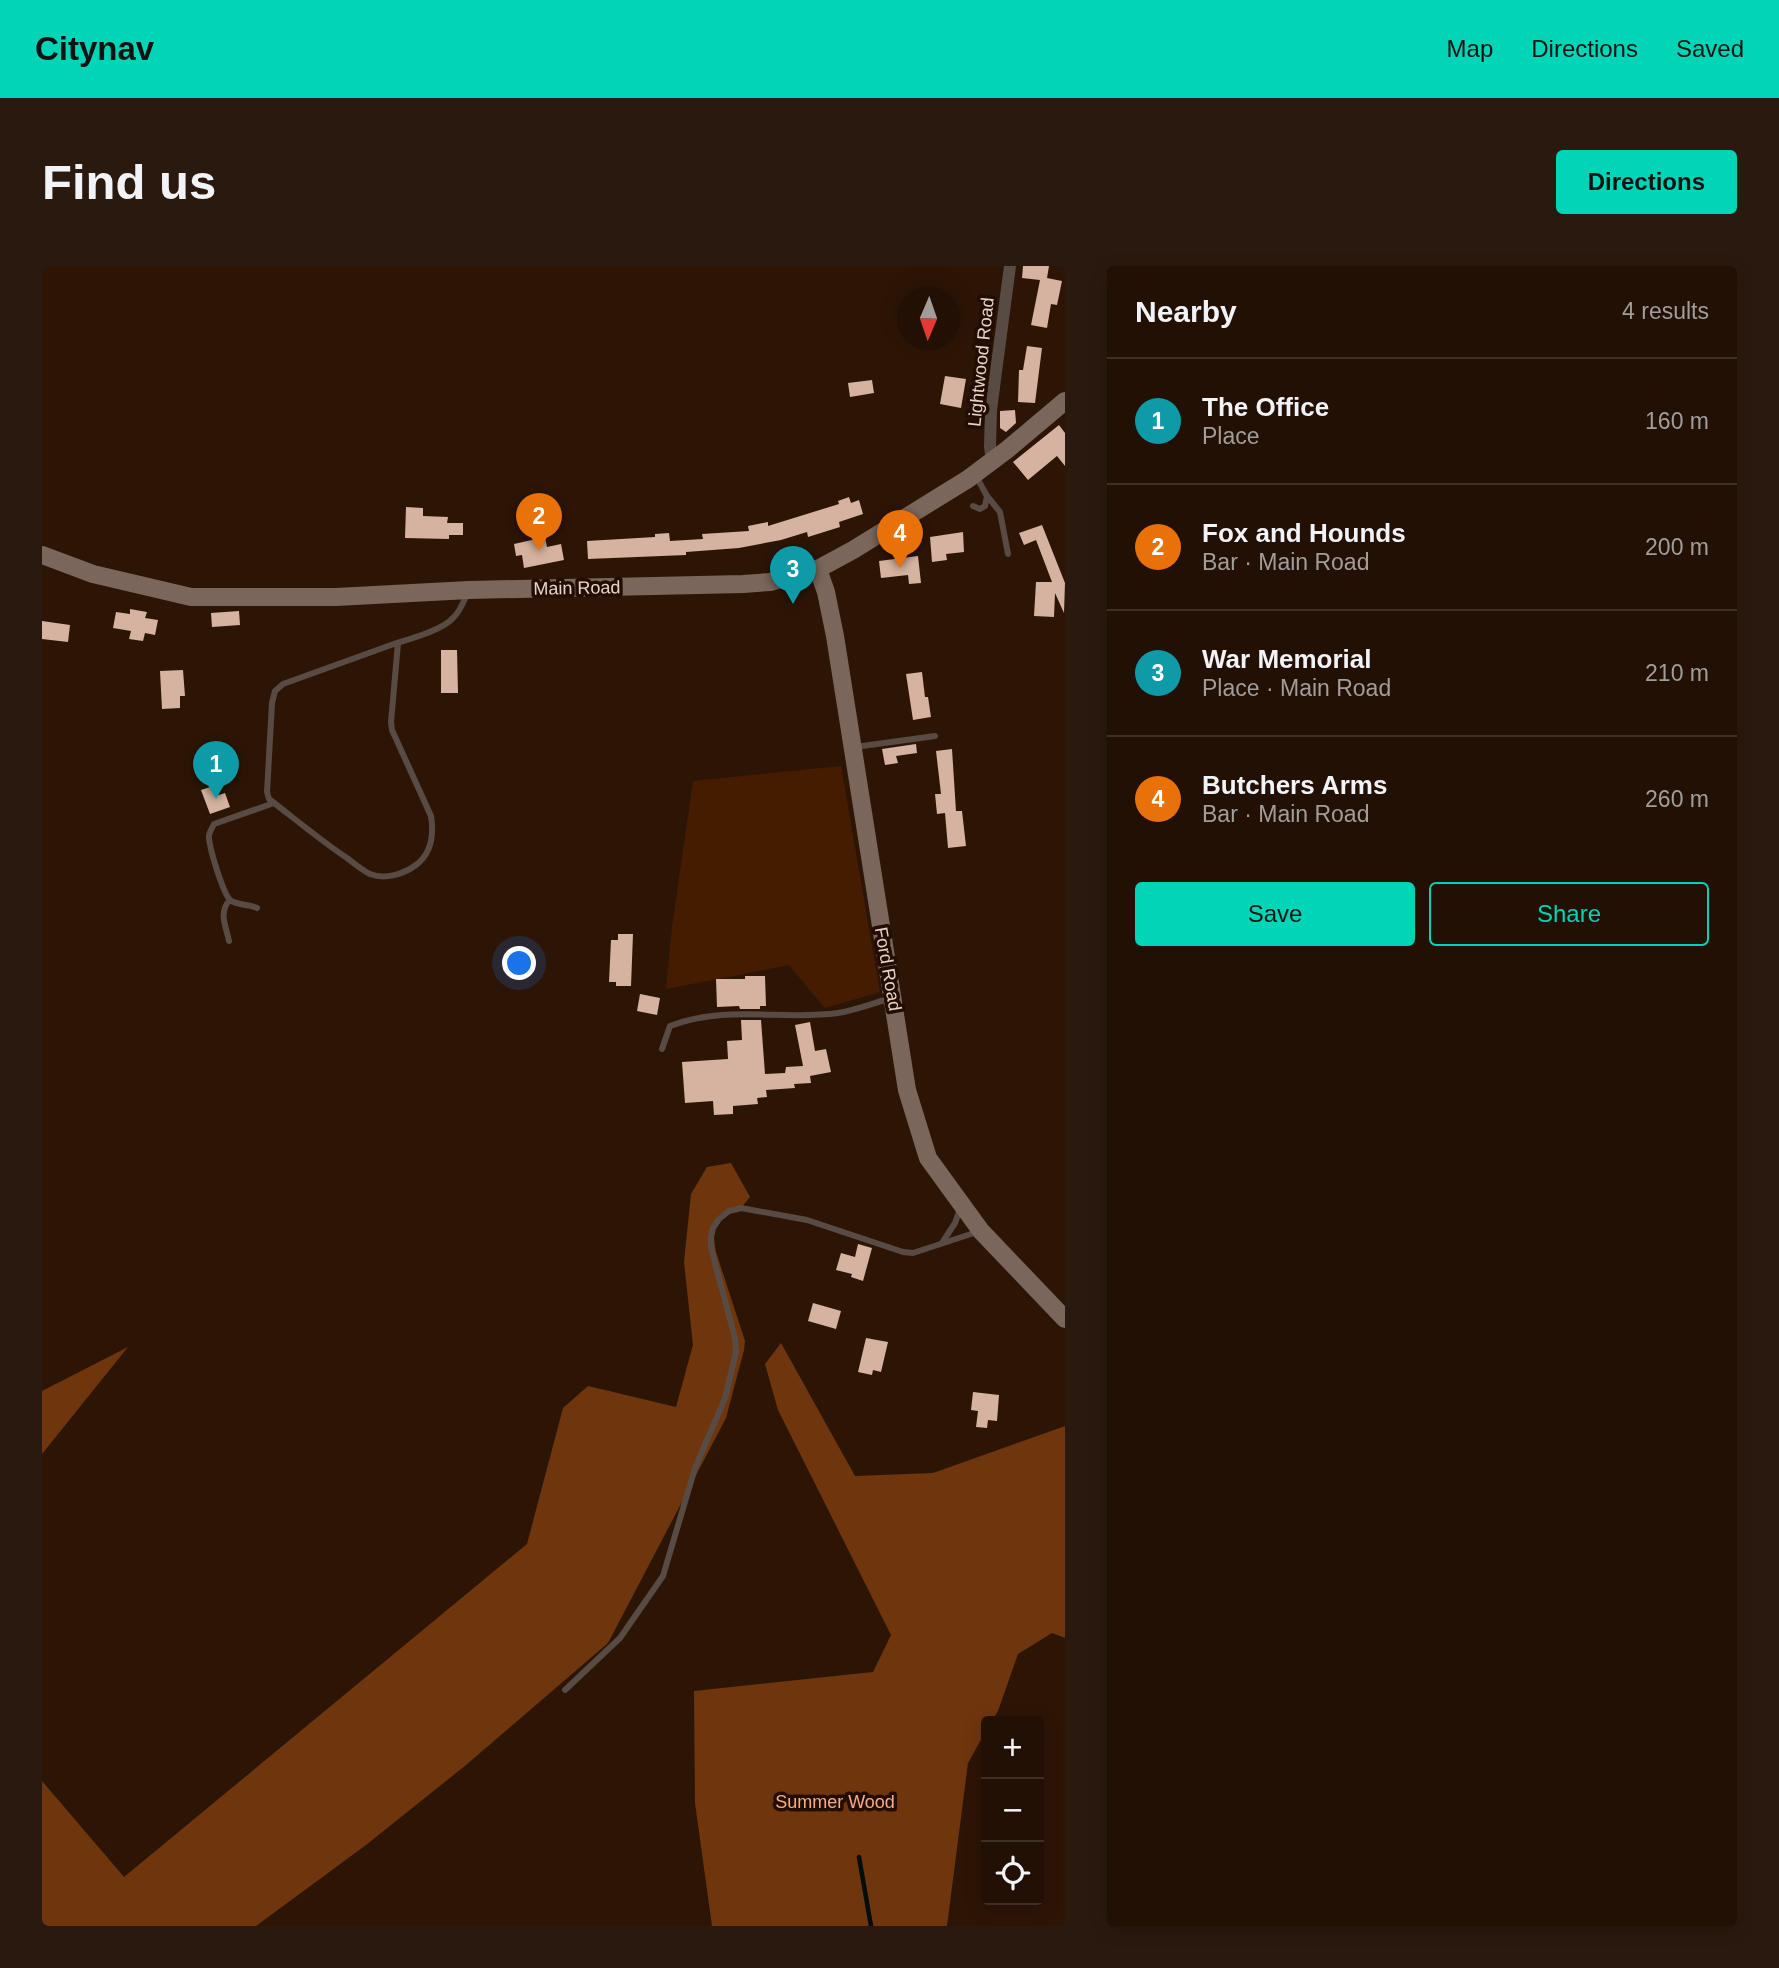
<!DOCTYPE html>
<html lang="en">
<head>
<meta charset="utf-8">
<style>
	:root { --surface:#221004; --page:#2a190e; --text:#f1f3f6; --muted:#a29d9a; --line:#3f3026; --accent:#00d5b7 }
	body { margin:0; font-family:Arial,sans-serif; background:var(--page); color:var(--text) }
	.controls { position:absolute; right:21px; bottom:21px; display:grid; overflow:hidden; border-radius:7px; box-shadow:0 4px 18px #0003 }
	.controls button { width:63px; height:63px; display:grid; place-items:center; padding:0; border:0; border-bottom:2px solid var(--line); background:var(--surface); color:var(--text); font:35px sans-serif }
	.compass { position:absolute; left:855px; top:21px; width:63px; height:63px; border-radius:50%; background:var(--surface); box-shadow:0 4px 18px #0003; rotate:182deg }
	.you { position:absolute; left:478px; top:698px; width:24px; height:24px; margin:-18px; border:5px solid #fff; border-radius:50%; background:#1a73e8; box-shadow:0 0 0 10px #1a73e833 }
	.badge { display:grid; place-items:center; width:46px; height:46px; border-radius:50%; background:var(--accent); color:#fff; font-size:23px; font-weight:700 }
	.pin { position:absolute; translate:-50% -58px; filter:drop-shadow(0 2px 4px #0008) }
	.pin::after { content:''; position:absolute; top:37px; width:24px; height:21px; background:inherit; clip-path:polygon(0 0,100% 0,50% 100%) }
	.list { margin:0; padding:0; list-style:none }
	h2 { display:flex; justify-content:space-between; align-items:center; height:91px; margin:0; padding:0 28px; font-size:30px }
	h2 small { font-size:23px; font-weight:400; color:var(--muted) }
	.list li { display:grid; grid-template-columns:46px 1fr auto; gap:21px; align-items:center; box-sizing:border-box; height:126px; padding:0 28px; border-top:2px solid var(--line) }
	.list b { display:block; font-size:26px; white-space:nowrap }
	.list p { margin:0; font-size:23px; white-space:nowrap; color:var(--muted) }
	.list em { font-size:23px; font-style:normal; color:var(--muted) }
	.actions { display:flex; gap:14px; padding:21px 28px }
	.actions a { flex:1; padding:16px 0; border:2px solid var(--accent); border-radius:7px; text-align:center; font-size:24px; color:var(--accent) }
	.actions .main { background:var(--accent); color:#111 }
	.icon { flex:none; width:38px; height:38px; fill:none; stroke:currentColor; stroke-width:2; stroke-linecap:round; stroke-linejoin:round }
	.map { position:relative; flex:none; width:1023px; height:1660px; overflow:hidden; border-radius:7px }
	header { display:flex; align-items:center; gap:42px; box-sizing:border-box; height:98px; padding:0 35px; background:var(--accent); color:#111 }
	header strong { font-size:33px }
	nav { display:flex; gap:38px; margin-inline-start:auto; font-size:24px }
	.intro { display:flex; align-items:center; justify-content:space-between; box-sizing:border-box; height:168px; padding:0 42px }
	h1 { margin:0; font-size:49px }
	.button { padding:18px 32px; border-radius:7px; background:var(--accent); color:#111; font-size:24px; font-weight:700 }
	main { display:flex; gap:42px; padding:0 42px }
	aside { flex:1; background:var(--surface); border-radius:7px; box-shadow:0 4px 18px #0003 }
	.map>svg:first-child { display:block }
</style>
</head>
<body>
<header>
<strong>Citynav</strong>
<nav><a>Map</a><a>Directions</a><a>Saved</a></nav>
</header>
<div class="intro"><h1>Find us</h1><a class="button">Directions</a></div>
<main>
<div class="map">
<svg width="1023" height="1660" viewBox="0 0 1023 1660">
	<rect width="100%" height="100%" fill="#2d1506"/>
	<!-- green -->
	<path fill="#451c00" d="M799,500L838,726L783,742L747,699L624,723L630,661L651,515Z"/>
	<!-- forest -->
	<g fill="#6f360d">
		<path d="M689,897L708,931L699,942L681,947L670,959L674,986L703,1075L702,1084L684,1152L566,1377L424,1499L324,1579L214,1660H0V1515L82,1611L485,1278L521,1142L546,1120L634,1141L651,1079L642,996L649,928L665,901Z"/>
		<path d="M739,1077L813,1210L891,1207L1023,1160V1372L1010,1367L976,1388L956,1445L950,1455H944V1465L926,1497L905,1660H670L653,1537L652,1425L831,1406L849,1369L736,1144L723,1098Z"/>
		<path d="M86,1081L0,1188V1125Z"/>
	</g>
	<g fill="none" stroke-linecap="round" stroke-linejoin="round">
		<!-- stream -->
		<path stroke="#030e0b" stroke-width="4.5" d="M817,1591L829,1660"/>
	</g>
	<!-- building -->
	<g fill="#d5b3a0">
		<path d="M981,0H1007L1005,12L1020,15L1015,39L1009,38L1005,62L989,59L998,14L980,12Z"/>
		<path d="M985,80L1000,82L993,137L976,136L977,104H981Z"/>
		<path d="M903,110L924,113L919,142L898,138Z"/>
		<path d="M830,114L832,127L808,131L806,117Z"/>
		<path d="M973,144L974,157L964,166L958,162V145Z"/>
		<path d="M1017,159L1023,167V200L1015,190L986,214L971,196Z"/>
		<path d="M807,231L809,237L817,234L821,248L797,256L798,261L766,271L765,266L739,274L697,282L644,286V289L546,293L545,275L613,271V268L627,267L628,275L661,273L660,268L707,265L706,260L726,256V260L797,238L796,235Z"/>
		<path d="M364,241L381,242V250L406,251L405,257H421V269H407V273L363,272Z"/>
		<path d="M1000,259L1023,317L1022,347L1013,327L1012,351L992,350L994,316H1010L994,274L982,279L977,267Z"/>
		<path d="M921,266L922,286L904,288L905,294L890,296L888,271Z"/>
		<path d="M503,271L505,281L519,278L522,294L482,302L480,289L474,290L472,278Z"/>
		<path d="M876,290L879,317L867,318L866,309L839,312L837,295Z"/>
		<path d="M88,343L105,346L103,352L116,354L113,369L103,367L101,375L87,373L89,365L71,362L74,346L88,348Z"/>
		<path d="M197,345L198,359L170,361L169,347Z"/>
		<path d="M0,355L28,359L26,376L0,373Z"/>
		<path d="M399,384H415L416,427H399Z"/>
		<path d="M141,404L143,430H138V442L120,443L118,405Z"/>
		<path d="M880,406L883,431H886L889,451L871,454L864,408Z"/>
		<path d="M874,478L875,487L854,490L856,497L843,499L840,483Z"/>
		<path d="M910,483L914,545H920L924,580L906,582L903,547L895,548L893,528H899L894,485Z"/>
		<path d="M171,520L174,530L183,527L188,541L168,548L159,524Z"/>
		<path d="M576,668H591L589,720H574V716H567L569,674H576Z"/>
		<path d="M703,710H723L724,740H718V743H698L697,740L675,741L674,713H703Z"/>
		<path d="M598,728L618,732L615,749L595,745Z"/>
		<path d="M699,754H719L723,808L743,807L744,801L761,800L753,759L768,756L773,785L784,783L789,806L768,810L769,817L752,818L753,822L724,824L725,831L715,832L716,838L691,840V848L672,849L671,835L643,837L640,796L686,793L685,775L700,774Z"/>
		<path d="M816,978L830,982L821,1015L809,1011L810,1008L794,1004L799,987L813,991Z"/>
		<path d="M771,1037L799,1045L794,1063L766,1055Z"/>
		<path d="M824,1072L846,1076L839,1106L831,1104L830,1109L816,1106Z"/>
		<path d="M931,1126L957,1129L955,1155L946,1154L945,1162L934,1161L936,1145L929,1144Z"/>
	</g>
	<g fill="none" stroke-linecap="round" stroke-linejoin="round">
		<!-- lane -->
		<g stroke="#584b44" stroke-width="6">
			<path d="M934,210L945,230L958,246L966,288"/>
			<path d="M931,240L938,243L943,240L945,230"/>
			<path d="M356,377L349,456L350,464L389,550C392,569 390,587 374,599C362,608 343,614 328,608C320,604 312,597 305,592C278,574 253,553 227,533L225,526L230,437L233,425L241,418L349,379C367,373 400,365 412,351C419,344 422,334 426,326"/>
			<path d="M813,481L893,470"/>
			<path d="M215,642C207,638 196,640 188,634C181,627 166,579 167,569C168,565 170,562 172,558L232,537"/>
			<path d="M187,675C184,660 176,646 188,634"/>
			<path d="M620,783L628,760C686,738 739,755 796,747C814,744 832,737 849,732"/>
			<path d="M900,977L913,957L918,943"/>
			<path d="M523,1424L578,1372L621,1310L653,1202L683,1132L694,1086L693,1072L669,982V971L671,962L677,953L687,945L699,942L765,954L861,986L871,987L938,965"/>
		</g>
		<!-- street -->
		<path stroke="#584b44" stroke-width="12" d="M950,195L948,181L949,144L968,0"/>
		<!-- secondary -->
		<g stroke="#7a665a" stroke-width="18">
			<path d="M0,289L51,308L149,331H294L427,324L701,318L728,316L776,303L811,284L926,213L966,183L1023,135"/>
			<path d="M776,303L784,326L793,370L865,824L886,892L939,965L1023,1053"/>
		</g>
	</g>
	<g text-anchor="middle" stroke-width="7" stroke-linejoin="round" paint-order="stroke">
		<!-- street labels -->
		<g font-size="18" fill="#e6d4cb" stroke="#230c01">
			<text transform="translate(939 96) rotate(-84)" y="6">Lightwood Road</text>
			<text transform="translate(535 322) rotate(-1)" y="6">Main Road</text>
			<text transform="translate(846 703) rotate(80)" y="6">Ford Road</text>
		</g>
		<!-- park labels -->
		<g font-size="18" fill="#f5ad85" stroke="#230c01">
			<text x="793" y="1542">Summer Wood</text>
		</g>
	</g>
</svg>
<div class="controls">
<button>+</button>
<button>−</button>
<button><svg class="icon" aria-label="locate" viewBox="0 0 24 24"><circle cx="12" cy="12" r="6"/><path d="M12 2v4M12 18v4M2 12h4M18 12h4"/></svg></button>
</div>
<svg class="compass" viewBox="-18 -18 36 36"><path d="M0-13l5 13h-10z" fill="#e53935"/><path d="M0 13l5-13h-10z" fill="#a29d9a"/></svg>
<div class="you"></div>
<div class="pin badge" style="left:174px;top:533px;background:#0f9aa8">1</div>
<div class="pin badge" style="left:497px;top:285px;background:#e8710a">2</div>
<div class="pin badge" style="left:751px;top:338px;background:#0f9aa8">3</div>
<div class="pin badge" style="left:858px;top:302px;background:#e8710a">4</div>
</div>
<aside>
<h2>Nearby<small>4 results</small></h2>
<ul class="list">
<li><span class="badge" style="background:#0f9aa8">1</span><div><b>The Office</b><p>Place</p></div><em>160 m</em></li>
<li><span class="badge" style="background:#e8710a">2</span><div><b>Fox and Hounds</b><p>Bar · Main Road</p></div><em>200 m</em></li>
<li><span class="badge" style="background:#0f9aa8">3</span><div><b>War Memorial</b><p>Place · Main Road</p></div><em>210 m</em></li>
<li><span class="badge" style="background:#e8710a">4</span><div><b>Butchers Arms</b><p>Bar · Main Road</p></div><em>260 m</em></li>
</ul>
<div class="actions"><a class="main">Save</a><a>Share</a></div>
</aside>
</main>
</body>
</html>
